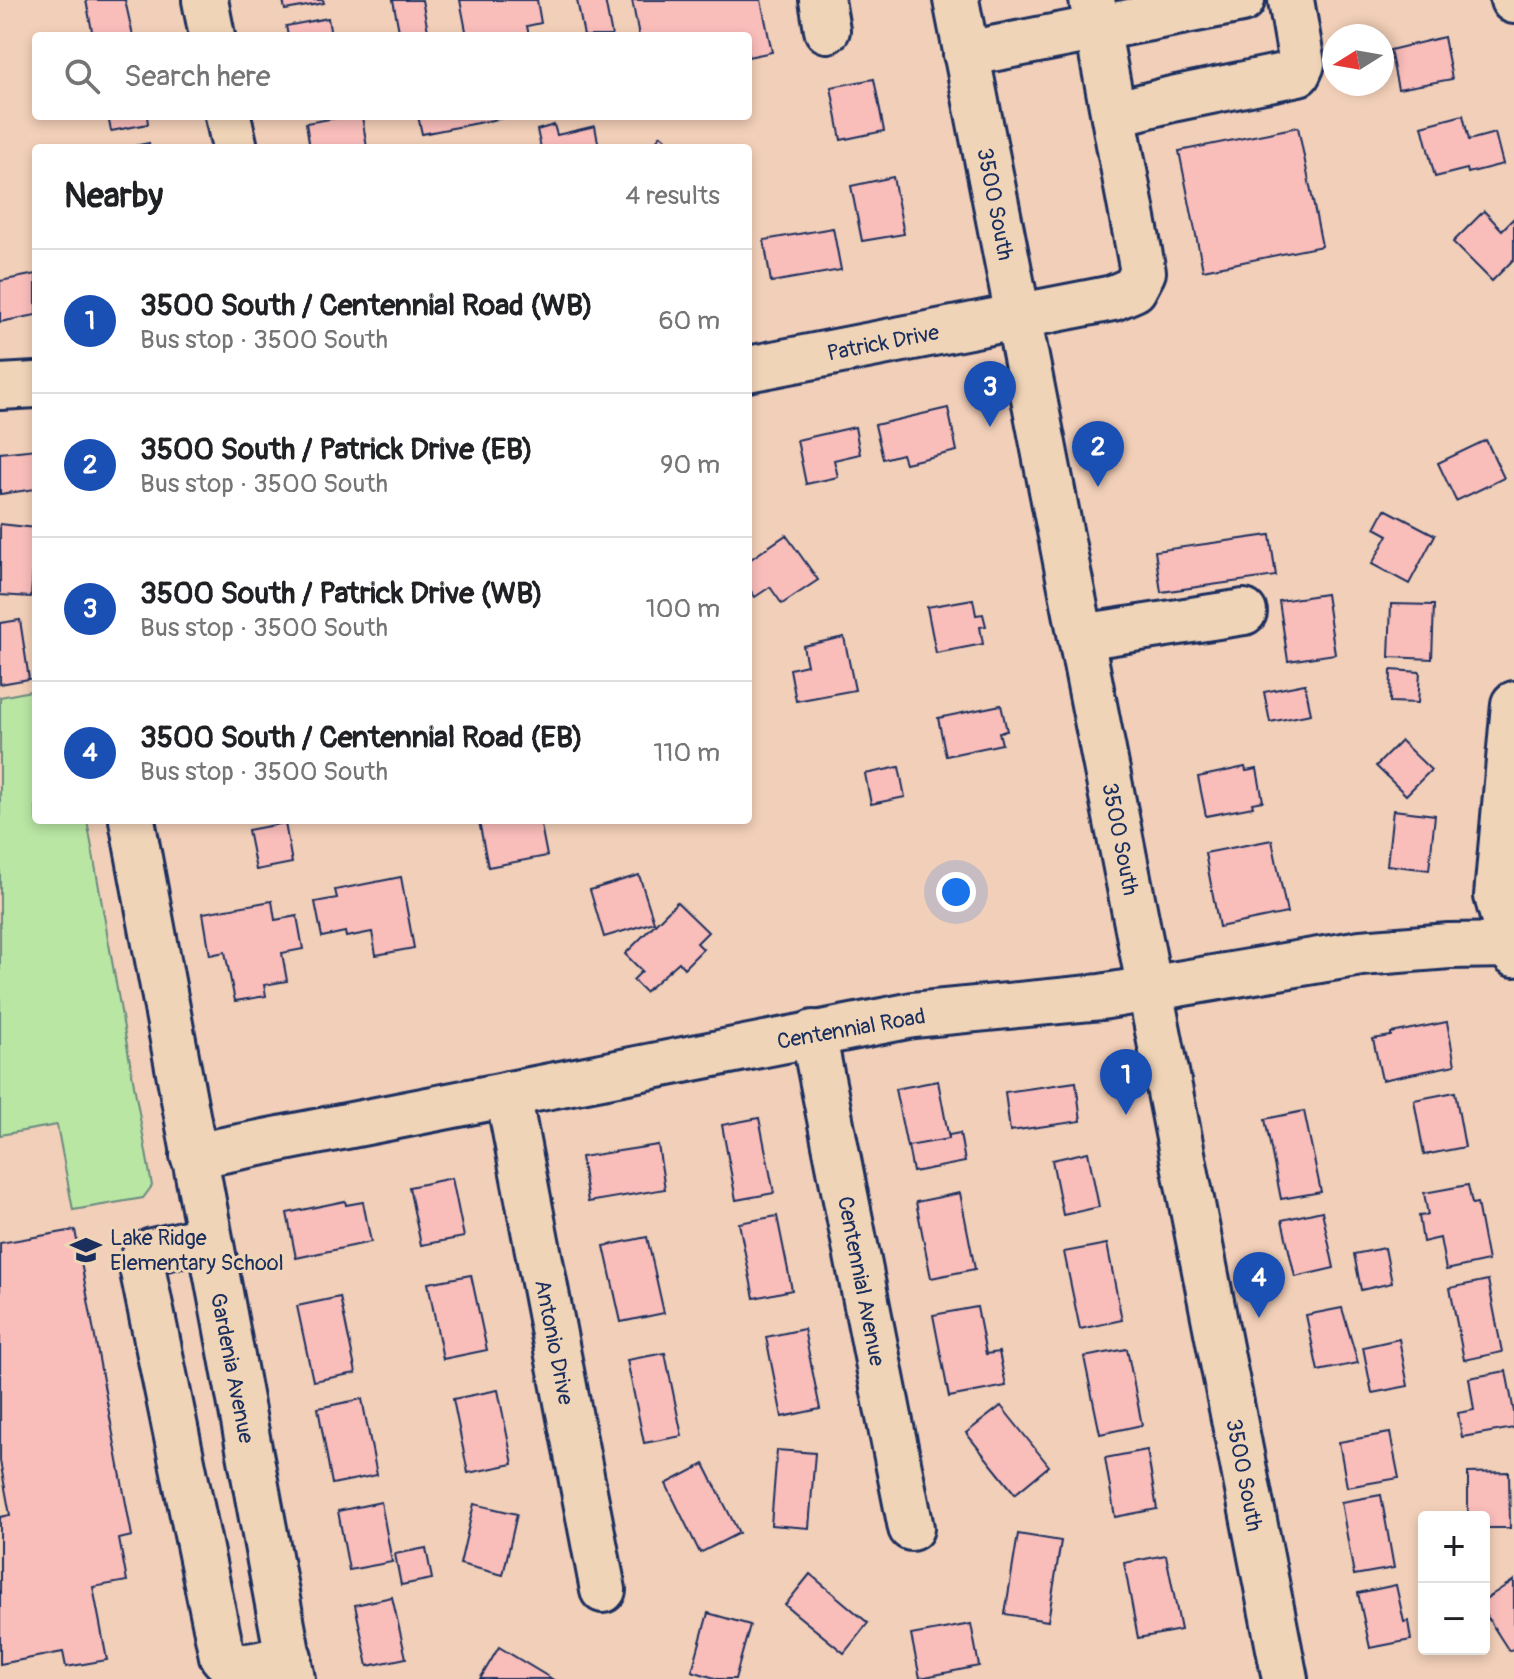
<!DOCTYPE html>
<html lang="en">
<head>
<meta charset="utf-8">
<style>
	:root { --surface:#fff; --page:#f2f2f2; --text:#202124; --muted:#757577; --line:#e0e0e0; --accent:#1b2f5e }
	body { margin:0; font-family:Pangolin,sans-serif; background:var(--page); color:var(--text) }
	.controls { position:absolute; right:24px; bottom:24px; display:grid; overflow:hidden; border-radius:8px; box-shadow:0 4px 12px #0003 }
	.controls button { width:72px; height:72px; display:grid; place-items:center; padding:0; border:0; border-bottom:2px solid var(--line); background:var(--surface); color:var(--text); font:40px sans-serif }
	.compass { position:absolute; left:1322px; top:24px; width:72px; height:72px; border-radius:50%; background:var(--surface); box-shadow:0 4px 12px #0003; rotate:259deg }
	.you { position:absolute; left:956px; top:892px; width:28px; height:28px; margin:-20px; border:6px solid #fff; border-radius:50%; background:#1a73e8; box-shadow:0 0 0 12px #1a73e833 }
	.badge { display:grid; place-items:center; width:52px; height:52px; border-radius:50%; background:var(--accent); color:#fff; font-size:26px; font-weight:700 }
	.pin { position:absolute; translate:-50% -66px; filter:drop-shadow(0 2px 4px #0008) }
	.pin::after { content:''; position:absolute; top:42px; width:28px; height:24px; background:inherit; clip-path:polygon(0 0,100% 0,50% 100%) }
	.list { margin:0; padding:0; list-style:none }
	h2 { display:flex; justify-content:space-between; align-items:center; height:104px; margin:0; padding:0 32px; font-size:34px }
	h2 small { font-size:26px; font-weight:400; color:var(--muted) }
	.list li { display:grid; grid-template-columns:52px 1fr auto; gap:24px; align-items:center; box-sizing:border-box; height:144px; padding:0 32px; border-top:2px solid var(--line) }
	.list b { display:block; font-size:30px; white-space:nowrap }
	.list p { margin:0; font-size:26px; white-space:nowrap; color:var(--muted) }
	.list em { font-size:26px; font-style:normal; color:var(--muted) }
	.icon { flex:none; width:44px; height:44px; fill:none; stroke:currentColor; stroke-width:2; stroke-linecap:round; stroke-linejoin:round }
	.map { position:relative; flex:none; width:1514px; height:1679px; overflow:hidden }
	.search { position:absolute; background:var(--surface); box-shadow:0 4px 12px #0003; left:32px; top:32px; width:720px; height:88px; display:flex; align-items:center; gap:20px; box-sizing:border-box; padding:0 28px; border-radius:8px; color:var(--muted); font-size:30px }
	.panel { position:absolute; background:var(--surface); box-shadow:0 4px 12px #0003; left:32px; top:144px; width:720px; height:680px; border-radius:8px }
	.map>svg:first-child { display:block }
</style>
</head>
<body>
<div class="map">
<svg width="1514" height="1679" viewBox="0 0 1514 1679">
	<rect width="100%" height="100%" fill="#f2cfb8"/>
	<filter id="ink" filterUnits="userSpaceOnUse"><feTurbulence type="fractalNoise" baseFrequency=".0125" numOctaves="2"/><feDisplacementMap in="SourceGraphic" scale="16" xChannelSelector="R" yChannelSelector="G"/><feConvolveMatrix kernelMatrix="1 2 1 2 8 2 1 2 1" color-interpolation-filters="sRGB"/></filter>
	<g filter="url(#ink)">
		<!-- green -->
		<path fill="#b9e6a3" stroke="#6a8a80" stroke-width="2" d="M36,690V820H87L152,1186L143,1198L73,1210L57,1125L0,1135V697Z"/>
		<!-- building -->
		<g fill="#f9bdba" stroke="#1b2f5e" stroke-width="2">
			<path d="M86,0H125L133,36H93Z"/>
			<path d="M283,0H323L324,3L285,10Z"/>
			<path d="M393,0H422L429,36H400Z"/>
			<path d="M460,0H537L541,23L527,26L529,36H467Z"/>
			<path d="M577,0H605L612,36H584Z"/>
			<path d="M632,0H761L772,52L748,57V36H639Z"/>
			<path d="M328,18L331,36H288L286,26Z"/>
			<path d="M1444,37L1452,79L1398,89L1390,50Z"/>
			<path d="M874,79L884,131L841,140L831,87Z"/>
			<path d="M1463,115L1469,140L1495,133L1503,164L1468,173L1467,169L1435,177L1422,126Z"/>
			<path d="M108,116H147L148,124L111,131Z"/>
			<path d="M348,116H362L367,148H310L306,123Z"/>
			<path d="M418,116H513L422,134Z"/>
			<path d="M554,125L557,135L595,126L599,148H541L537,130Z"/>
			<path d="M1298,127L1322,246L1203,270L1179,151Z"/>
			<path d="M661,135L676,148H650Z"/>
			<path d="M149,143L150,148H124Z"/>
			<path d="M893,177L904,234L862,241L851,186Z"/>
			<path d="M1484,211L1502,230L1514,218V259L1492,281L1453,242Z"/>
			<path d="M833,228L841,270L771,282L764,240Z"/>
			<path d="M36,274V315L0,322V281Z"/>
			<path d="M948,408L957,451L905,463L902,454L883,459L875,425Z"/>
			<path d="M855,427L860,454L834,460L838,477L806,484L797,440Z"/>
			<path d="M1486,440L1504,478L1456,501L1438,463Z"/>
			<path d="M36,449V489L0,494V453Z"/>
			<path d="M1385,509L1435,535L1409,584L1372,564L1388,535L1375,528Z"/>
			<path d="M0,524L36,528L31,597L0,595Z"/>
			<path d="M786,535L818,580L782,604L770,587L755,597L748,587V561Z"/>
			<path d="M1270,535L1276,576L1161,592L1155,551Z"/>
			<path d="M1326,594L1335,654L1288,661L1279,601Z"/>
			<path d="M973,599L976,615L983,614L986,626L980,627L983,644L936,653L927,607Z"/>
			<path d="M1391,604L1434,605L1432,659L1389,657Z"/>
			<path d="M20,620L29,679L0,684V623Z"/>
			<path d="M844,637L855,690L796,701L790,669L807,665L803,646Z"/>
			<path d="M1391,670L1420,672L1418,703L1390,702Z"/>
			<path d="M1305,684L1311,714L1270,722L1264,692Z"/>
			<path d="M1001,705L1007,731L999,732L1002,744L946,756L938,718Z"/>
			<path d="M1401,741L1431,770L1406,795L1376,766Z"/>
			<path d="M899,767L905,797L871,804L865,774Z"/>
			<path d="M1245,767L1246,771L1257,769L1263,801L1252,803L1253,807L1206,816L1198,777Z"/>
			<path d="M1393,810L1435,815L1429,870L1387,865Z"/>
			<path d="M485,820H540L547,856L488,867L479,821Z"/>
			<path d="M285,823L292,863L256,870L248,830Z"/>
			<path d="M1272,840L1287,913L1219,927L1205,853Z"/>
			<path d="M639,875L654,922L604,937L590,890Z"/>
			<path d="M401,877L414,948L376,955L372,932L346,937L345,932L322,937L315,902L337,898L335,890Z"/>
			<path d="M272,901L275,920L297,916L303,949L282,953L287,981L264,985L266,996L235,1001L225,952L210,955L203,913Z"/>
			<path d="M677,902L708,932L697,943L703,949L684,968L679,962L645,992L633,980L642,971L625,954Z"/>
			<path d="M1447,1022L1455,1065L1382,1080L1373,1039L1391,1036V1033Z"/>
			<path d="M938,1081L949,1139L907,1147L895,1089Z"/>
			<path d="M1076,1082L1081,1121L1010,1131L1005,1092Z"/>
			<path d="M1455,1092L1465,1147L1424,1155L1414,1100Z"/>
			<path d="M1304,1111L1321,1192L1281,1199L1265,1119Z"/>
			<path d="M759,1118L774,1193L736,1200L722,1125Z"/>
			<path d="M960,1133L965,1162L913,1172L908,1146L949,1139V1135Z"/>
			<path d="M658,1145L665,1189L588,1202L581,1157Z"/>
			<path d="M1088,1152L1099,1207L1063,1215L1052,1160Z"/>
			<path d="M452,1178L464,1237L421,1245L409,1187Z"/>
			<path d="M1468,1185L1472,1204L1477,1203L1488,1261L1446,1270L1440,1238L1423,1242L1419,1216L1428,1215L1424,1193Z"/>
			<path d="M960,1193L975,1269L931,1278L916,1202Z"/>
			<path d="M345,1201L346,1205L363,1202L371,1242L296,1258L287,1213Z"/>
			<path d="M1322,1211L1334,1268L1295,1277L1282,1220Z"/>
			<path d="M777,1216L792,1290L754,1298L739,1223Z"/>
			<path d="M75,1230L132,1536L119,1539L127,1581L93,1587L107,1660L66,1667L63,1652L0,1664V1517L10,1515L0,1461V1243Z"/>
			<path d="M647,1237L664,1313L621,1322L604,1246Z"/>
			<path d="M1107,1244L1122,1320L1080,1329L1064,1252Z"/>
			<path d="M1385,1248L1392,1283L1361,1290L1354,1254Z"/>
			<path d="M471,1275L487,1350L443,1359L428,1283Z"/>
			<path d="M1488,1280L1502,1352L1464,1360L1450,1288Z"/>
			<path d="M340,1297L356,1373L313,1381L297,1306Z"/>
			<path d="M977,1307L986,1354L999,1352L1006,1386L949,1397L933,1315Z"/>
			<path d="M1342,1308L1358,1363L1318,1371L1306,1315Z"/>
			<path d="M804,1329L820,1409L782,1417L766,1337Z"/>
			<path d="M1399,1339L1408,1386L1372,1393L1363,1347Z"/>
			<path d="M1127,1349L1142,1425L1100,1434L1084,1357Z"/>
			<path d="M665,1353L682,1436L644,1443L627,1360Z"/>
			<path d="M1506,1371L1514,1412V1428L1462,1437L1458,1413L1474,1410L1469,1378Z"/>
			<path d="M498,1390L513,1464L468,1473L453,1399Z"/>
			<path d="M362,1399L377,1475L332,1484L318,1408Z"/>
			<path d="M1001,1406L1049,1466L1015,1494L966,1433Z"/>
			<path d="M1390,1433L1399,1478L1347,1487L1339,1442Z"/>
			<path d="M777,1450L815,1453L809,1528L771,1525Z"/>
			<path d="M1147,1450L1157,1509L1115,1517L1105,1458Z"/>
			<path d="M704,1464L739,1533L700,1553L666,1484Z"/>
			<path d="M1509,1472L1510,1528H1484V1517H1468V1473Z"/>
			<path d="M1381,1495L1394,1568L1354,1575L1341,1502Z"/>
			<path d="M381,1502L392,1562L349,1570L338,1511Z"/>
			<path d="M474,1504L517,1514L503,1575L460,1564Z"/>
			<path d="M1018,1534L1061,1541L1048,1621L1005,1614Z"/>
			<path d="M426,1548L432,1579L401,1585L395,1554Z"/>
			<path d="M1166,1555L1181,1630L1138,1638L1124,1563Z"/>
			<path d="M810,1574L868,1623L844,1653L785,1605Z"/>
			<path d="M1514,1580V1648L1509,1651L1484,1612V1600Z"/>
			<path d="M1396,1585L1404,1622L1408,1621L1411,1640L1370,1648L1358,1593Z"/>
			<path d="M392,1597L406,1658L368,1666L355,1605Z"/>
			<path d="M708,1613L750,1625L735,1679H718L692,1671Z"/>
			<path d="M971,1624L979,1666L920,1678L911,1635Z"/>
			<path d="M499,1647L552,1679H480Z"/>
		</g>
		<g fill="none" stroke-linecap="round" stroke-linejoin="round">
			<defs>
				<g id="minor">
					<path d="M205,0L212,36"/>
					<path d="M822,0L827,30"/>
					<path d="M1513,0L1514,1"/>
					<path d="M966,54L1242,0"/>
					<path d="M1114,114L1172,99L1298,73L1302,64L1291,0"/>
					<path d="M228,116L235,148"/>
					<path d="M748,369L1113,298L1134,289L1143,272L1092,0"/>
					<path d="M0,387L36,385"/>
					<path d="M1081,637L1244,612"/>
					<path d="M1514,704L1497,896L1514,954"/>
					<path d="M132,820L292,1679"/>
					<path d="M813,1033L911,1528"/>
					<path d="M508,1094L603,1590"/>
					<path d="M193,1156L913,1015L1101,997L1361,953L1449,946L1514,945"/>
					<path d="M209,1238L152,1251L144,1257L142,1267L222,1656C236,1675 268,1661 289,1657"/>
				</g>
				<path id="major" d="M956,0L1285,1679"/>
			</defs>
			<!-- minor casing -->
			<use href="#minor" stroke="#1b2f5e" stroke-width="50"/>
			<!-- major casing -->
			<use href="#major" stroke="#1b2f5e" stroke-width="50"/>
			<!-- minor -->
			<use href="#minor" stroke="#f0d4b7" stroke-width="44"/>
			<!-- major -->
			<use href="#major" stroke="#f0d4b7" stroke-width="44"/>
		</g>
	</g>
	<!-- icons -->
	<defs>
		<symbol id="school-bare" viewBox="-9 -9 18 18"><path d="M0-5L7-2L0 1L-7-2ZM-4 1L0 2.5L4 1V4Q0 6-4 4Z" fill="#1b2f5e" stroke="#f0d4b7" stroke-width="2.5" paint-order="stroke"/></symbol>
	</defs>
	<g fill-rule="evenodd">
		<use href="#school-bare" x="64" y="1228" width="44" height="44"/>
	</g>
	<g text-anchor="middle" stroke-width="6" stroke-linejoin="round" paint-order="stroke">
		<!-- street labels -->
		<g font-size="22" fill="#1b2f5e" stroke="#f0d4b7">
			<text transform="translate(996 204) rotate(79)" y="8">3500 South</text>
			<text transform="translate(883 342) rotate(-11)" y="8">Patrick Drive</text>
			<text transform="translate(1121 839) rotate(79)" y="8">3500 South</text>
			<text transform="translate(851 1028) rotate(-10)" y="8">Centennial Road</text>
			<text transform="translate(862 1281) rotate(79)" y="8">Centennial Avenue</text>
			<text transform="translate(555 1342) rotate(79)" y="8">Antonio Drive</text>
			<text transform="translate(233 1368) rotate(79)" y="8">Gardenia Avenue</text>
			<text transform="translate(1245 1475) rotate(79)" y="8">3500 South</text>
		</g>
		<!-- poi labels -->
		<g font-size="22" fill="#1b2f5e" stroke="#f0d4b7" text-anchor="start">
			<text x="110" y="1245">Lake Ridge<tspan x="110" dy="25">Elementary School</tspan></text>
		</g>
	</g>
</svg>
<div class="controls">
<button>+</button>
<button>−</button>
</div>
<svg class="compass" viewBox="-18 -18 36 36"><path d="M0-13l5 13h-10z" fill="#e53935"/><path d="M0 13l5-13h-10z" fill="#757577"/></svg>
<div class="you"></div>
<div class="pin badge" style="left:1126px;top:1115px;background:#1a4fb4">1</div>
<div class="pin badge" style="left:1098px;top:487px;background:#1a4fb4">2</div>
<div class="pin badge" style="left:990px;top:427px;background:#1a4fb4">3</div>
<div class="pin badge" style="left:1259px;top:1318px;background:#1a4fb4">4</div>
<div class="search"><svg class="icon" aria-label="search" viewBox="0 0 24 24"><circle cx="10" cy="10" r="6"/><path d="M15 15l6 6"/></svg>Search here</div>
<section class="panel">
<h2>Nearby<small>4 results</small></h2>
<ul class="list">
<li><span class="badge" style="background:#1a4fb4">1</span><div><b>3500 South / Centennial Road (WB)</b><p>Bus stop · 3500 South</p></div><em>60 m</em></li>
<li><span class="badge" style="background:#1a4fb4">2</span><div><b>3500 South / Patrick Drive (EB)</b><p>Bus stop · 3500 South</p></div><em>90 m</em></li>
<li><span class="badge" style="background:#1a4fb4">3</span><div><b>3500 South / Patrick Drive (WB)</b><p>Bus stop · 3500 South</p></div><em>100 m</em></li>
<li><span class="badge" style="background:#1a4fb4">4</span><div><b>3500 South / Centennial Road (EB)</b><p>Bus stop · 3500 South</p></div><em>110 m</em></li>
</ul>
</section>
</div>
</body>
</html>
